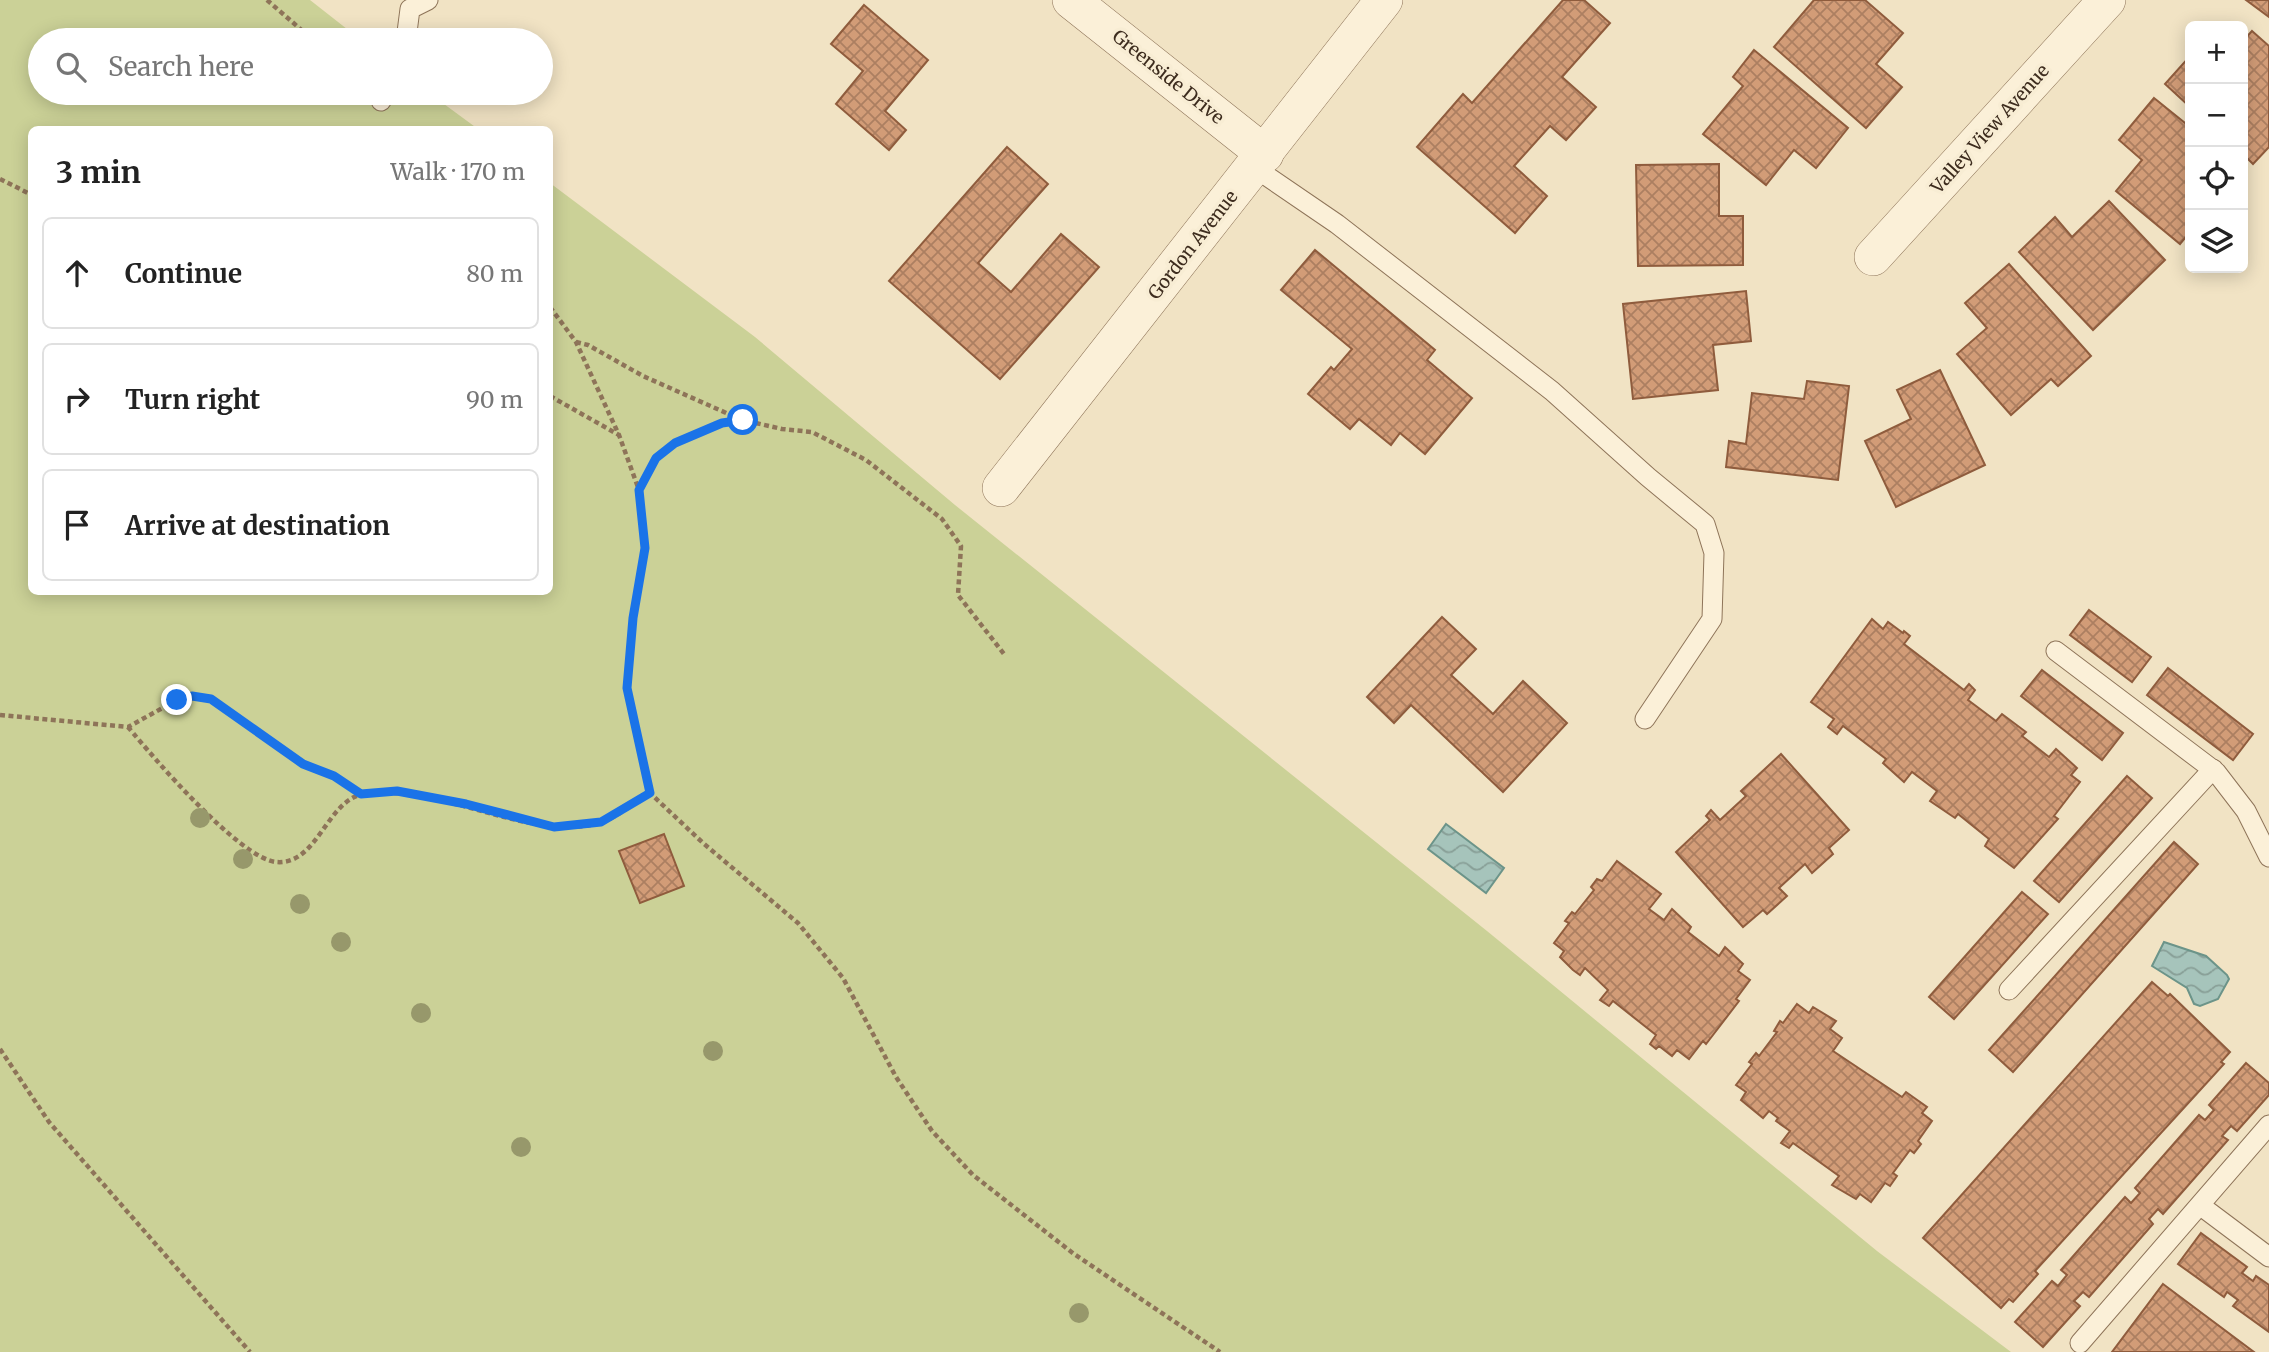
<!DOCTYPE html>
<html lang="en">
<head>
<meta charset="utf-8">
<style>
	:root { --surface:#fff; --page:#f2f2f2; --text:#222; --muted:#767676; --line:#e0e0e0 }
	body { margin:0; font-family:Merriweather,serif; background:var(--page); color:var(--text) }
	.controls { position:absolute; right:21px; top:21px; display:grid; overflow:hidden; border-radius:10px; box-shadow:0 4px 18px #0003 }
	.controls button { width:63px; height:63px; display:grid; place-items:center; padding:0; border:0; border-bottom:2px solid var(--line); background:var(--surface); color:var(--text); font:35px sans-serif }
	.stop { position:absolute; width:21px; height:21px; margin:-16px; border:5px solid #1a73e8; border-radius:50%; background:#fff }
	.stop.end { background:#1a73e8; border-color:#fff; box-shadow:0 2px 7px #0008 }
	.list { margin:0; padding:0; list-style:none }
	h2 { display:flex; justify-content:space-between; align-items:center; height:91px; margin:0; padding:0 28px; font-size:30px }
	h2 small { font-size:23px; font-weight:400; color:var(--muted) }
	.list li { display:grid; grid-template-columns:46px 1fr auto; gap:21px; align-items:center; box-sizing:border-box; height:112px; margin:0 14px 14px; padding:0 14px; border:2px solid var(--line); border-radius:10px }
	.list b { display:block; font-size:26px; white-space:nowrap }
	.list em { font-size:23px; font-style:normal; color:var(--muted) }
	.icon { flex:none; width:38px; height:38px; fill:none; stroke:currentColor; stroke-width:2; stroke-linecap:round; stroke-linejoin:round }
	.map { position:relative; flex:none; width:2269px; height:1352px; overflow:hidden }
	.search { position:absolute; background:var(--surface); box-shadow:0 4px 18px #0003; left:28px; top:28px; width:525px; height:77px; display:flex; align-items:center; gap:18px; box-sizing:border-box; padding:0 24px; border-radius:38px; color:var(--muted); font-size:26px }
	.panel { position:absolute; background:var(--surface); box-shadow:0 4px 18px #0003; left:28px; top:126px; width:525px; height:469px; border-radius:10px }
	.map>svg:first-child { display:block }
</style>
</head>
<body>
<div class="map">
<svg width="2269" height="1352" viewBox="0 0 2269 1352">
	<defs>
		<pattern id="water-waves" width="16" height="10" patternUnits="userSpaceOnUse" patternTransform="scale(1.75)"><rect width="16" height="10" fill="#a6c4bb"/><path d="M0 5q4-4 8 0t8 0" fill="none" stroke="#889f97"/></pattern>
		<pattern id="building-cross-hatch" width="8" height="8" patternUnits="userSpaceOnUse" patternTransform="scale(1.75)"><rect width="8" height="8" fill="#d29c77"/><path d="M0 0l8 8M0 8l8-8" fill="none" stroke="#ac7f61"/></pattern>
	</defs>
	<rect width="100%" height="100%" fill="#f1e3c4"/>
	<!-- green -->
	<path fill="#cbd197" d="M0,0H310L361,40H40V93H429L478,129L32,130V592H550V183L755,337L955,505L1487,931L1877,1251L2011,1352H0Z"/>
	<!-- water -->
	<g fill="url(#water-waves)" stroke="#6c9489" stroke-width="2">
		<path d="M1446,824L1504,868L1486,893L1428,849Z"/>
		<path d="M2164,942L2206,956L2227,975L2229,979L2218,999L2200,1006L2194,1004L2187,988L2152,966Z"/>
	</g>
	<!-- building -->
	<g fill="url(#building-cross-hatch)" stroke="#8f5c3d" stroke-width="2">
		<path d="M1563,0H1584L1610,23L1562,77L1596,107L1566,140L1550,126L1514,166L1547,196L1515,233L1417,147L1463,94L1472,103Z"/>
		<path d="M1814,0H1865L1903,33L1876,64L1902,87L1866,128L1774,47Z"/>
		<path d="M2246,0H2269V17Z"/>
		<path d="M864,5L928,60L885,111L906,130L889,150L836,104L863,71L831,44Z"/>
		<path d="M2252,31L2269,46V147L2253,164L2243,154V41Z"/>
		<path d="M1754,50L1848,128L1816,168L1794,150L1766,185L1703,134L1743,86L1733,77Z"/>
		<path d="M2190,56V107L2165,84Z"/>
		<path d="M2154,98L2190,127V232L2180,244L2116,191L2142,160L2119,140Z"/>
		<path d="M1007,147L1048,184L978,263L1011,292L1061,234L1099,267L1000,379L889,281Z"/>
		<path d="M1719,164V216H1743V265L1638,266L1636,165Z"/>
		<path d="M2109,201L2165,260L2093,330L2019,252L2055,217L2072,237Z"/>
		<path d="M1315,250L1435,350L1427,360L1472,398L1425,454L1400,433L1391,445L1359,419L1350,429L1308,394L1331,367L1334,370L1352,349L1281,290Z"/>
		<path d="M2009,264L2091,356L2058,386L2051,379L2011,415L1957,354L1987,328L1965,303Z"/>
		<path d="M1746,291L1751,341L1713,345L1718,390L1633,399L1623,304Z"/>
		<path d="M1940,370L1985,465L1896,507L1865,441L1911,419L1897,390Z"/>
		<path d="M1807,381L1849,386L1838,480L1726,467L1729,441L1746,444L1752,393L1804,399Z"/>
		<path d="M2089,610L2151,657L2132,682L2070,635Z"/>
		<path d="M1442,617L1476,649L1451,675L1493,714L1523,681L1567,723L1503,792L1411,705L1394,723L1367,697Z"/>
		<path d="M1872,619L1883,629L1888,622L1903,633L1904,631L1910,636L1904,644L1964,690L1969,684L1975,690L1968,700L1996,721L2002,714L2026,732L2022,736L2049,757L2056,749L2077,768L2071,775L2080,782L2054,816L2058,819L2014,868L1985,846L1989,839L1958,814L1955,818L1930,801L1937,791L1912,772L1904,782L1883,763L1886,759L1843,726L1837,734L1828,727L1834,719L1811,702Z"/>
		<path d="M2168,668L2253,734L2233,760L2147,695Z"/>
		<path d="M2042,670L2123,733L2102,760L2021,696Z"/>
		<path d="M1781,754L1849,830L1829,848L1833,854L1812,873L1805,864L1779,888L1787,896L1767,914L1763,910L1743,927L1676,852L1710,820L1706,816L1711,810L1720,820L1746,796L1741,791Z"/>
		<path d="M2127,776L2152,798L2059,902L2034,881Z"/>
		<path d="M664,834L684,886L640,903L619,851Z"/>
		<path d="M2174,842L2198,864L2013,1072L1989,1050Z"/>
		<path d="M1617,861L1661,894L1649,909L1664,920L1672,909L1691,927L1688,932L1719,956L1725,947L1743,964L1738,971L1750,980L1736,999L1739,1001L1713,1035L1706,1044L1703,1041L1689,1059L1677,1050L1672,1056L1659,1046L1656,1049L1650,1044L1656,1035L1613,1001L1609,1006L1600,1000L1608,990L1585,968L1580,975L1573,970L1560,957L1564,951L1554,943L1569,923L1565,921L1572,912L1575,914L1594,890L1591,887L1597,879L1602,881Z"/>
		<path d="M2022,892L2048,914L1954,1019L1929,997Z"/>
		<path d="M2152,982L2168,996L2170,994L2230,1052L2221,1062L2224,1064L2035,1271L2038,1274L2013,1302L2009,1299L2001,1308L1923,1238Z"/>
		<path d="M1797,1004L1809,1013L1813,1007L1836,1021L1830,1029L1842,1038L1833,1051L1902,1097L1906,1092L1927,1107L1922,1113L1932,1121L1918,1141L1921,1144L1914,1153L1910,1150L1893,1173L1897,1176L1890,1186L1885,1183L1871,1202L1860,1194L1856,1199L1832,1185L1839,1176L1793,1143L1789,1148L1781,1143L1790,1131L1776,1121L1778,1118L1769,1111L1763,1118L1741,1100L1746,1092L1736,1085L1752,1064L1749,1062L1756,1053L1759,1056L1777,1032L1774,1031L1780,1021L1783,1023Z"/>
		<path d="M2246,1063L2269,1083V1095L2237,1131L2231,1126L2222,1136L2228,1140L2163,1214L2158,1209L2149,1219L2153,1224L2089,1297L2083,1292L2074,1301L2080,1306L2043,1347L2015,1322L2052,1281L2058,1286L2067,1275L2061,1270L2125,1197L2131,1203L2140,1193L2135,1188L2199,1115L2205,1120L2214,1110L2209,1105Z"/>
		<path d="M2201,1233L2247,1267L2242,1273L2253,1281L2256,1276L2269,1285V1332L2233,1306L2238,1300L2227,1292L2224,1297L2178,1264Z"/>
		<path d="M2163,1284L2254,1352H2112Z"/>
	</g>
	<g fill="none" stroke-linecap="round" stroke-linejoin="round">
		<defs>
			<g id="service">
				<path d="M406,40L410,9L428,0"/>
				<path d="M381,101L385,93"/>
				<path d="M1255,168L1337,224L1552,391L1648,477L1705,524L1714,553L1712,619L1645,719"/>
				<path d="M2056,651L2216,772L2246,811L2269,857"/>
				<path d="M2009,990L2213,769"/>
				<path d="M2201,1206L2269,1257"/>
				<path d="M2080,1343L2269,1125"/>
			</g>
			<g id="minor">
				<path d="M1071,0L1265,154"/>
				<path d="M1873,257L2107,0"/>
				<path d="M1001,488L1384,0"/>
			</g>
		</defs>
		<!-- service casing -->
		<use href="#service" stroke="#8e7459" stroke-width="21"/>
		<!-- minor casing -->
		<use href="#minor" stroke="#8e7459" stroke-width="38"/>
		<!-- path -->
		<g stroke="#8e7459" stroke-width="4.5" stroke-dasharray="5 3.5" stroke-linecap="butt">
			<path d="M267,0L313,40"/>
			<path d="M0,179L32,195"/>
			<path d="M550,307L576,342L619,435L639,490L645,548L633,618L627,689L650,793L703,843L798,923L843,978L896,1077L932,1131L973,1175L1074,1254L1220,1352"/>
			<path d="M576,342L588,345L643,376L742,420"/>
			<path d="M550,396L619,435"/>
			<path d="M640,489L656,458L675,443L722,423L743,420L782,429L812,432L866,460L942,519L961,546L958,595L1004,654"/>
			<path d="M0,715L128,727L177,700L192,696L211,700L303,764L334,776L361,794"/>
			<path d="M128,727C153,757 239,858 276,862C318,866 327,798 365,794C444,784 527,842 600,823C616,818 635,802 650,793"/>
			<path d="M0,1049L49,1122L250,1352"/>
		</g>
		<!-- service -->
		<use href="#service" stroke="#fbf0d8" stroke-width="19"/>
		<!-- minor -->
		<use href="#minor" stroke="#fbf0d8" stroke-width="37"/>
	</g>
	<!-- trees -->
	<g fill="#97986b">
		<circle cx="200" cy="818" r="10"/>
		<circle cx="243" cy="859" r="10"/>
		<circle cx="300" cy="904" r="10"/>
		<circle cx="341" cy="942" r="10"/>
		<circle cx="421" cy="1013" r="10"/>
		<circle cx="713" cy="1051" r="10"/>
		<circle cx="521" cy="1147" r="10"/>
		<circle cx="1079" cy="1313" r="10"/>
	</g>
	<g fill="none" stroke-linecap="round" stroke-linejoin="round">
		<!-- route -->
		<path stroke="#1a73e8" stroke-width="9" d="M177,700L192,696L211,699L303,764L334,776L361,794L397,791L466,804L554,827L601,822L650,793L627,688L633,618L645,548L639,490L656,458L675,443L722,423L743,420"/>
	</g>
	<g text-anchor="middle" stroke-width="7" stroke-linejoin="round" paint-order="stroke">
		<!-- street labels -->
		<g font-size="18" fill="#3d2c1e" stroke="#f8edd4">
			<text transform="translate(1168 77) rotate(39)" y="6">Greenside Drive</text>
			<text transform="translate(1990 129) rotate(-48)" y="6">Valley View Avenue</text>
			<text transform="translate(1193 245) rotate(-52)" y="6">Gordon Avenue</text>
		</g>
	</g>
</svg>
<div class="controls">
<button>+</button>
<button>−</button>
<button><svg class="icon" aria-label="locate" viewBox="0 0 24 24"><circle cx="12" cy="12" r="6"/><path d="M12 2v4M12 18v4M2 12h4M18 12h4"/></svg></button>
<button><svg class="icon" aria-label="layers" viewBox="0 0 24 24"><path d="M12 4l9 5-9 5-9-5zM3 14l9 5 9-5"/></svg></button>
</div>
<div class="stop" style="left:743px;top:420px"></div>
<div class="stop end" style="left:177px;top:700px"></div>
<div class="search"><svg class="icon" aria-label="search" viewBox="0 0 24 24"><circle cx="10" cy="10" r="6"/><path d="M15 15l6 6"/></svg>Search here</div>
<section class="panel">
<h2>3 min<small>Walk · 170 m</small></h2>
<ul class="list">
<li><svg class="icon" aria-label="ahead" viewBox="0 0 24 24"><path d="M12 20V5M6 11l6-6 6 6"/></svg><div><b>Continue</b></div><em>80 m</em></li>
<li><svg class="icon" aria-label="right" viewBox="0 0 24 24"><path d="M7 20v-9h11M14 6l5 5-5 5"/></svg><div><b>Turn right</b></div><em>90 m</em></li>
<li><svg class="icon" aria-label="arrive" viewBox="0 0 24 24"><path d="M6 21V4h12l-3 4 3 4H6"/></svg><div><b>Arrive at destination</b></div></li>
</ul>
</section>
</div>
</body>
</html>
